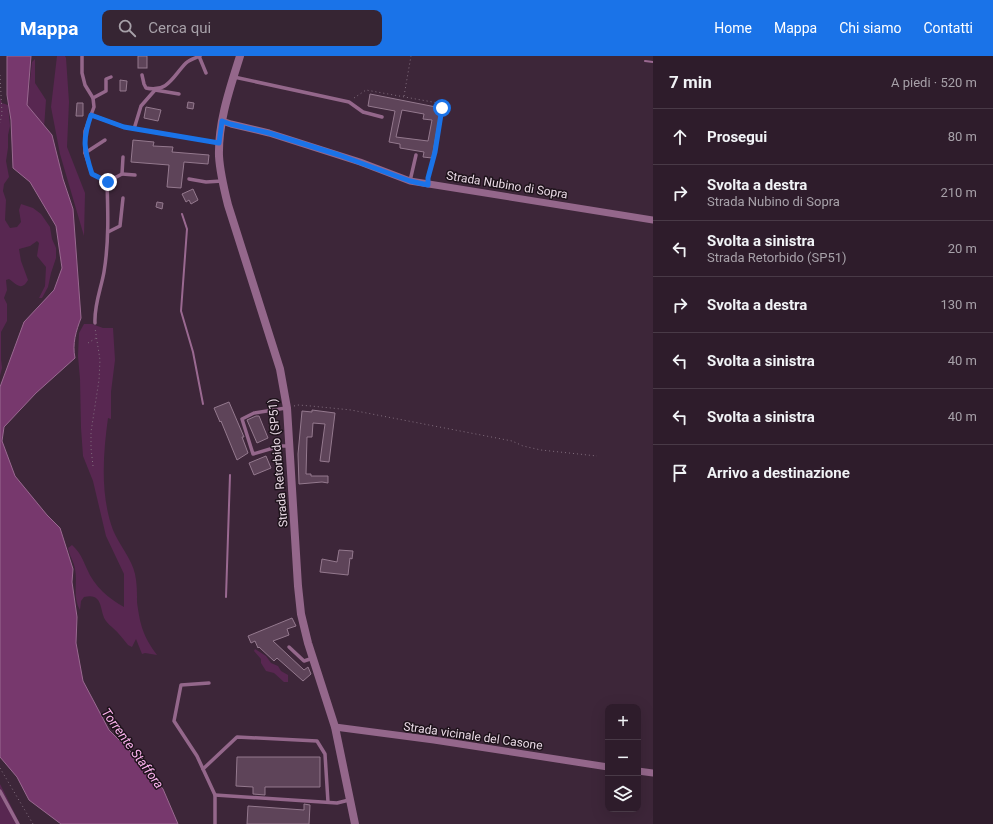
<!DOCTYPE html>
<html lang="it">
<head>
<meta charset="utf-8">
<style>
	:root { --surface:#2e1c2b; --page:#362533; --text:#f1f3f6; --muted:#a7a1a9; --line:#493a47; --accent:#1a73e8 }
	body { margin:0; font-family:Roboto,sans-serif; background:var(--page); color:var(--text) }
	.controls { position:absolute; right:12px; bottom:12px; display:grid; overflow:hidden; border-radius:8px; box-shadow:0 4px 16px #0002 }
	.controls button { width:36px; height:36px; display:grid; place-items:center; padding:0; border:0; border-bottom:1px solid var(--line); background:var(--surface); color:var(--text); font:20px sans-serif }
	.stop { position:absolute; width:12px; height:12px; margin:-9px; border:3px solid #1a73e8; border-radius:50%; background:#fff }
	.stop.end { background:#1a73e8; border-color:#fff; box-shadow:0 1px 4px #0008 }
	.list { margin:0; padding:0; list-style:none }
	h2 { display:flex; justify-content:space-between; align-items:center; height:52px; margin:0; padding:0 16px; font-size:17px }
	h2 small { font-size:13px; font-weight:400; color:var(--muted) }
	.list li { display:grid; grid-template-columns:26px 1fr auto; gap:12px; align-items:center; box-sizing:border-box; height:56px; padding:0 16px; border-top:1px solid var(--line) }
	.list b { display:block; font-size:15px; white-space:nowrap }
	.list p { margin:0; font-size:13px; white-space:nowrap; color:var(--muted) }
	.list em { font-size:13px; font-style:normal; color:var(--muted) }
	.icon { flex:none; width:22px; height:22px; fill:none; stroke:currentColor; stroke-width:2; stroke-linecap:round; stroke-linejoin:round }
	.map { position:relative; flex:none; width:653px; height:768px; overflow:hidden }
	header { display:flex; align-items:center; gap:24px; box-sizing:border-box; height:56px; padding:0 20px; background:var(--accent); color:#fff }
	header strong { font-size:19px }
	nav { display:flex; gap:22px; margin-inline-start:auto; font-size:14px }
	.search { width:280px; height:36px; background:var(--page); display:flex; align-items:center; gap:10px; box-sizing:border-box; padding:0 14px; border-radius:8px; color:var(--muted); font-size:15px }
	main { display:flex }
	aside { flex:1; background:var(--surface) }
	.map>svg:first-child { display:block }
</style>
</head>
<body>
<header>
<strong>Mappa</strong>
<div class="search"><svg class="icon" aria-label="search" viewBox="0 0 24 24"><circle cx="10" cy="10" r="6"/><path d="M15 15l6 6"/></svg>Cerca qui</div>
<nav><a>Home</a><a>Mappa</a><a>Chi siamo</a><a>Contatti</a></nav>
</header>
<main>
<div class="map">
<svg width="653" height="768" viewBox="0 0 653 768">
	<rect width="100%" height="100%" fill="#3d2639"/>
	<!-- green -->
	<g fill="#582751">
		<path d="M57,0H65L66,2L69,46L67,91L85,137L84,180L60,98L51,51Z"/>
		<path d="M35,3V27L46,44L44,72L27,71L26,39L29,33L32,6Z"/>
		<path d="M0,41L2,47L8,49L10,70L8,79V92L6,105L9,121L4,128L3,135L6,144L5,164L10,172L17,171L21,166L19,154L21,148L33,152L41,158L50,171L52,183L56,192V202L51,217L48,231L42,242H39L45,230L46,211L37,200L39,187L37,185L30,190L19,193L21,205L28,224C22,235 17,229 9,223L6,224L7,234L4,242L7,248V265L1,276V303L2,312L0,320Z"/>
		<path d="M84,268H92L103,272H113L115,304L111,336V363L108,362C103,398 100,439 113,474C119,489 132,503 135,518C137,527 137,536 137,546C140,569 143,580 157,599L145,597L142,598L136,583L132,591L128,589C123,583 119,577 113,572C111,570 108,568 106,565C99,555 104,536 84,541L81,545L80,554C72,541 78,527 75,513C74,506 69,499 68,492L72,489C80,496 83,504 87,513C94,530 109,543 124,551V518L106,480L93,425L83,400L81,372L80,323L78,300L79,277Z"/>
		<path d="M255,593L266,600L271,607L278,610L281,615L288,619V626H284L274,617L266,615L261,607V603L254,595Z"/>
		<path d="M0,728L20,768H0Z"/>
	</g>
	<!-- water -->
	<path fill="#77386d" stroke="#9a6991" d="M7,0H31L27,49L52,79L63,123L73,153L81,262C76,275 72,288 75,302L36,337L4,371L2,385L15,420L47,459L60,472L73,513L72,526L77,561L76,587L83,625L109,674L136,701L163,733L178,768H61L29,744L17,721L0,701V331L24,266L54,234L62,212L56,170L30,126L13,112L11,64L7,39Z"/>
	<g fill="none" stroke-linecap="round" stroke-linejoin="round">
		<!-- stream -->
		<g stroke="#9a6991" stroke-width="2">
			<path d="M645,5L653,6"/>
			<path d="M182,158L187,173L181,255L193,296L203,348"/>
			<path d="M226,541L230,419"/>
		</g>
	</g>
	<!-- building -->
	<g fill="#5e4459" stroke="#94798e" fill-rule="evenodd">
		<rect x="138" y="0" width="9" height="12"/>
		<path d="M120,24L127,25L126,35H120Z"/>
		<path d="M370,38L441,52L432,102L423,101L424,96L400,92V88L389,86L395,55L368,50ZM402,54L424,58L423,63L432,64L428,85L396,81Z"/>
		<path d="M188,46L194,47L193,53L187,52Z"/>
		<path d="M77,47H83V60H76Z"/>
		<path d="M146,51L161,54L158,65L144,62Z"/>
		<path d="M133,84L154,86L153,90L173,91L172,96L209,99L208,108L184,106L181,132L167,131L169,109L131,106Z"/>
		<path d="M193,133L198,144L191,148L189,144L186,146L182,138Z"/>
		<path d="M157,146L163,147L162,153L156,151Z"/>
		<path d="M229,346L244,381H242L248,397L237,404L221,365L220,366L214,352Z"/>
		<path d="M312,354L335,357L329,406L320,405L325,368L313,367L312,381H307L306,418H311V420H328V427L322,426L299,428L298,398L302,355L312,356Z"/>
		<path d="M256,360H259L268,382L257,387L247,364Z"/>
		<path d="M266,400L271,412L254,419L249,407Z"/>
		<path d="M339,494L353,495L352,503L350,502L348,519L320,516L322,503L337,506Z"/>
		<path d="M292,562L296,570L287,573L289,579L273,585L304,614L308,611L311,618L303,625L277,602L274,605L259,591L258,592L255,585L251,587L248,580Z"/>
		<path d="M237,701H320V731H265V739L253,738V731L236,730Z"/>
		<path d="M304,748L310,749L309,768H247L248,750L304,754Z"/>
	</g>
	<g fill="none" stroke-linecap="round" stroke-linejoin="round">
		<!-- path -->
		<g stroke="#826e7e" stroke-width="1" stroke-dasharray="1 3" stroke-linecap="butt">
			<path d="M0,19L2,58L0,67"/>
			<path d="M404,40L411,0"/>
			<path d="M354,42L366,34L438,47L442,52L435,96L428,121"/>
			<path d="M88,287L96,282"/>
			<path d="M294,350L298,349L311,350L351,354L481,379L512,385L523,390L541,394L597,400"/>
			<path d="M93,410L91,392V376L99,324L100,304L95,272"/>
			<path d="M0,712L33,768"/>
		</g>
		<!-- service -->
		<g stroke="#94678b" stroke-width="3.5">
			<path d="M82,0V17L85,29L93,42L94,51L85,75V97L92,118L107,126C108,156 109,186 104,216C101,233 94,249 95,267"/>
			<path d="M199,0L206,17"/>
			<path d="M142,19L144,28L146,32C168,37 173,20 186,7C189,4 195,2 200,0"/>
			<path d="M234,21L349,46L363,56L382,61"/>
			<path d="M93,42L106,35V23L111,21"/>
			<path d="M91,59L124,71L219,87"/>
			<path d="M134,73L141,50L155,34L179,38"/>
			<path d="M85,97L105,84"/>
			<path d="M122,118L135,119"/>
			<path d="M189,123L206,126L222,125"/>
			<path d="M410,125L416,99"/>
			<path d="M107,126L122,118L123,101"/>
			<path d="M108,176L120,170L123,142"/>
			<path d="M286,352L254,357L242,363L253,398L280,390H290"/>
			<path d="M289,591L304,605L313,602"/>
			<path d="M209,627L181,629L174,665L197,700L215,739V768"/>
			<path d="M203,713L237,681L317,685L325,698L328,746"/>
			<path d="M0,735L18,768"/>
			<path d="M215,739L337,747L349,744"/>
		</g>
		<!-- minor -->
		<g stroke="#94678b" stroke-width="7">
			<path d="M222,65L231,68L269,77L360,106L410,125L653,164"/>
			<path d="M335,671L434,684L608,711"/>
			<path d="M638,715L653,717"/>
		</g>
		<!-- tertiary -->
		<path stroke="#94678b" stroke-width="8" d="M240,0C230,32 218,66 219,100C220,117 224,133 228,149L280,313L287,352L298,530L301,558L308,587L335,671L355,768"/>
	</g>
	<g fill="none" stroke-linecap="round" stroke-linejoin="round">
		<!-- route -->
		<path stroke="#1a73e8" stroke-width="5" d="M108,126L92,118C84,93 82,84 91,59L124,71L219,87L222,65L230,68L269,77L339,99L410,125L428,129V122L435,96L442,52"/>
	</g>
	<g text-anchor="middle" stroke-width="3" stroke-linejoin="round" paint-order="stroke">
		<!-- street labels -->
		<g font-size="12" fill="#eadae6" stroke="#1e131b">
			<text transform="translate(507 129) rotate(9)" y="4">Strada Nubino di Sopra</text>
			<text transform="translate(278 407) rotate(-95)" y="4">Strada Retorbido (SP51)</text>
			<text transform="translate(473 680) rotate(8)" y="4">Strada vicinale del Casone</text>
		</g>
		<!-- water labels -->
		<g font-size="13" font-style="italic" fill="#fcb2ee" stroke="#1e131b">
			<text transform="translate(133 692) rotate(54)" y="5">Torrente Staffora</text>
		</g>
	</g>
</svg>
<div class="controls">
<button>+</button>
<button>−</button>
<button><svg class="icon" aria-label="layers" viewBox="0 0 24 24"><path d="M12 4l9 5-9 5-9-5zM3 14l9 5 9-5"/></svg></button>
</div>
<div class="stop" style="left:442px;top:52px"></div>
<div class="stop end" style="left:108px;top:126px"></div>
</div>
<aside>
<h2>7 min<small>A piedi · 520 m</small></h2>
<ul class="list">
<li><svg class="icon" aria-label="ahead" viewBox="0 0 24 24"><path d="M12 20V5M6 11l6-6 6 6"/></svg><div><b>Prosegui</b></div><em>80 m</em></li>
<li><svg class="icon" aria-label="right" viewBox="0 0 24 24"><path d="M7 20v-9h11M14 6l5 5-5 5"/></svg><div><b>Svolta a destra</b><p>Strada Nubino di Sopra</p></div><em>210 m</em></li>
<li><svg class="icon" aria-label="left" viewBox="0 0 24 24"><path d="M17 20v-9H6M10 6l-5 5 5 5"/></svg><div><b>Svolta a sinistra</b><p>Strada Retorbido (SP51)</p></div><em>20 m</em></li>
<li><svg class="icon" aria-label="right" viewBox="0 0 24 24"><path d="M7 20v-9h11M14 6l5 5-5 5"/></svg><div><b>Svolta a destra</b></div><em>130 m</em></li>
<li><svg class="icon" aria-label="left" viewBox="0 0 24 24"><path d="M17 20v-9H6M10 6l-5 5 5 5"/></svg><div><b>Svolta a sinistra</b></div><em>40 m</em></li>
<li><svg class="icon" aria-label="left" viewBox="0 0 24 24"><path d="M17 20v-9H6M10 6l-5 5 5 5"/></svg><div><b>Svolta a sinistra</b></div><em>40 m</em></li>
<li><svg class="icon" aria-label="arrive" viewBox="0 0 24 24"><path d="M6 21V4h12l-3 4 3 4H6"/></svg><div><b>Arrivo a destinazione</b></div></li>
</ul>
</aside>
</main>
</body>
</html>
